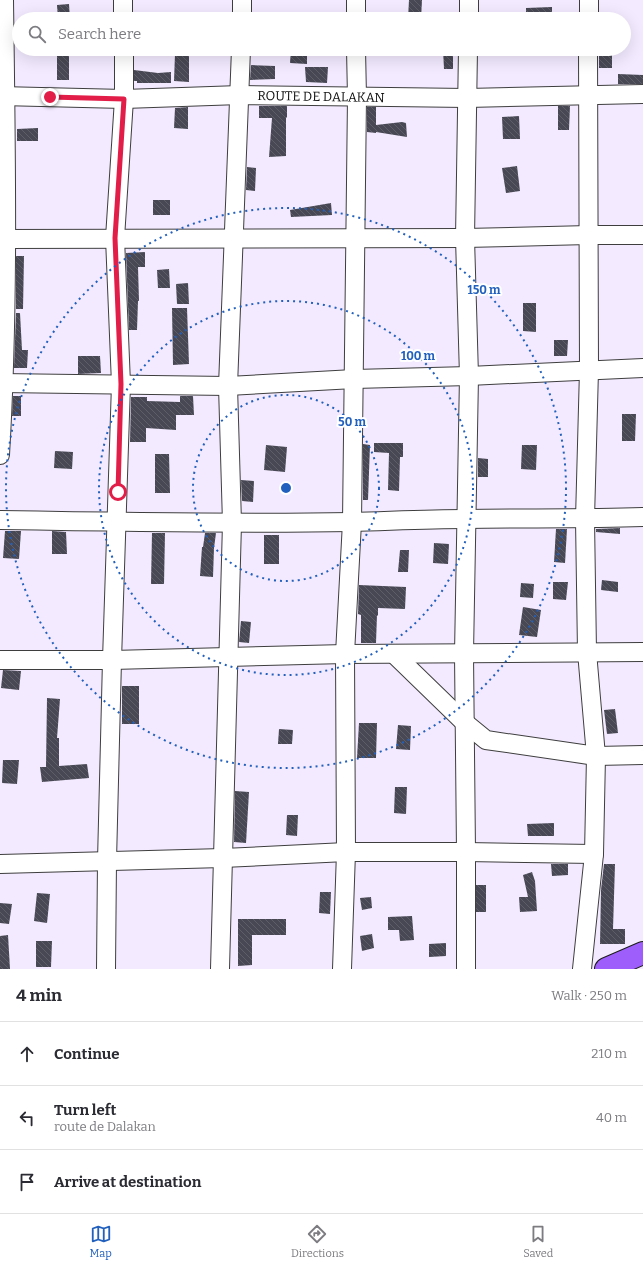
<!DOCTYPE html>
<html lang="en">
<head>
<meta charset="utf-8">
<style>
	:root { --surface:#fff; --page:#f2f2f3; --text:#2b2b33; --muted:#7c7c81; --line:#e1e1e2; --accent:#2260bd }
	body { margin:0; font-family:Bitter,serif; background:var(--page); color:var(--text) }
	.stop { position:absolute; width:12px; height:12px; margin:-9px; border:3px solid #e11d48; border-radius:50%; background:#fff }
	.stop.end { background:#e11d48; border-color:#fff; box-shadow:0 1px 4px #0008 }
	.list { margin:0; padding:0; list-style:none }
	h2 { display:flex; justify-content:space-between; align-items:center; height:52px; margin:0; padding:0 16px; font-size:17px }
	h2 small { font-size:13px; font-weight:400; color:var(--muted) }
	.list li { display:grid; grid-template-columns:26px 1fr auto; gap:12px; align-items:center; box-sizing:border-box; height:64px; padding:0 16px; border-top:1px solid var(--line) }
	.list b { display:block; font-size:15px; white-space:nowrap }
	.list p { margin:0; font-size:13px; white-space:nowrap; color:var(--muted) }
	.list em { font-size:13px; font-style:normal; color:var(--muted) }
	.icon { flex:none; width:22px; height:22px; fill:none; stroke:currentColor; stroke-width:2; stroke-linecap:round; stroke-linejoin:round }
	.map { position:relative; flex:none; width:643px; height:969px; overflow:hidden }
	.search { position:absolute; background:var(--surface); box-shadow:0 4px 16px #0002; left:12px; right:12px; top:12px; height:44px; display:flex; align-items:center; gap:10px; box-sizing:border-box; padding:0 14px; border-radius:22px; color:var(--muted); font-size:15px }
	.sheet { height:244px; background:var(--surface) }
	nav { display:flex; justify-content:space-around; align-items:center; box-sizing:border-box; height:56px; border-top:1px solid var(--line); background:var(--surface); font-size:11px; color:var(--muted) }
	nav a { display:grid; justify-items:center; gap:2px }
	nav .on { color:var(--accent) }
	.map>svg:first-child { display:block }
</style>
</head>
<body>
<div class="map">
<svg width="643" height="969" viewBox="0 0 643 969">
	<defs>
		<pattern id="building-back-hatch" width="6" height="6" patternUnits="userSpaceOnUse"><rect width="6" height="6" fill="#484854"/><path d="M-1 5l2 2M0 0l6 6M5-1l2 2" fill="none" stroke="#5e5e68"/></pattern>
	</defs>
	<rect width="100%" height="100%" fill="#f3eaff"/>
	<!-- building -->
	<g fill="url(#building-back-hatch)">
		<path d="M409,0H422L421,19H408Z"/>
		<path d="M69,4L70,19H58L57,5Z"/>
		<path d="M552,7V19H526V8Z"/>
		<path d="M291,49H307V64L290,63Z"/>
		<path d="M443,49H453V69H444Z"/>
		<rect x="599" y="49" width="13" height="19"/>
		<path d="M57,53L69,54V80H57Z"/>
		<path d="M175,54L189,56V82L174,81Z"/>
		<path d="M251,65L275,66V79L250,80Z"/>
		<path d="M305,67H328L327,83L306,82Z"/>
		<path d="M134,70L158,73L171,72V83H137V81H134Z"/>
		<path d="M618,74L643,75V84H618Z"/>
		<path d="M259,106H287V117L286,118V156L269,157L272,118H259Z"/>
		<path d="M558,106H570L569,130H558Z"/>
		<path d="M188,107V129L174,128L175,108Z"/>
		<path d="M367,107H376V125L402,122L406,123L407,137L376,132V133L367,132Z"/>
		<path d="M519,116L520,139H503L502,117Z"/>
		<path d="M38,128V141H17V129Z"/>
		<path d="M517,166L520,191L506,193L502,168Z"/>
		<path d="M247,167L256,168L255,191L246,190Z"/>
		<rect x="153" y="200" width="17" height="15"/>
		<path d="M331,203L332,215L291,217L290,210Z"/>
		<path d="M145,252V267H138L139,301H138L137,330H129L126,253Z"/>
		<path d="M16,256H24L23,309H16Z"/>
		<path d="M169,269L170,288H158L157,270Z"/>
		<path d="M188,283L189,304H177L176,284Z"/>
		<path d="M523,303H536V332L523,331Z"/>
		<path d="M172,308H187L189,364L173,365Z"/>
		<path d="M16,313H20L22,350H28L27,368H14Z"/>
		<path d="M554,340H568L567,356H554Z"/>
		<path d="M78,356H100L101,373L78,374Z"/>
		<path d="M13,396H21V416H12Z"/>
		<path d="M180,396H193L194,415H176V430L146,428V442H130L131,397H147V401L180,402Z"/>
		<path d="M622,414H636L635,441H622Z"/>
		<path d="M374,443H403V457H400L399,491L388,490L389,453L374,452Z"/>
		<path d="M363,444L370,445L368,500H363Z"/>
		<path d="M266,445L287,447L285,472L264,470Z"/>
		<path d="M522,445H537L536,470L521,469Z"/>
		<path d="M55,451L73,452L72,469L54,468Z"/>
		<path d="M155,454H169L170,493H155Z"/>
		<path d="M478,458L488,459V477H478Z"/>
		<path d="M241,480L254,481L253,502L242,501Z"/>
		<path d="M620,528V534L596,532V529Z"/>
		<path d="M556,529H567L565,563L554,562Z"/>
		<path d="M5,531H21L19,559L3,558Z"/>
		<path d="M52,531L66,532L67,554H52Z"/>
		<path d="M152,533H165L164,584H151Z"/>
		<path d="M205,533H216L214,548L213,577L200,576L202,547H203Z"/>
		<rect x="264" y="535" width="15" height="29"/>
		<path d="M434,543L449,544L448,564L433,563Z"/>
		<path d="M400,550H409L408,572H398Z"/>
		<path d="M602,580L618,582V592L601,590Z"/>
		<path d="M553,582H568L566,600L553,599Z"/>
		<path d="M521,583L534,584L533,598L520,597Z"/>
		<path d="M359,585L406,587L405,609L378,608V616L377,615L376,643H361V615L358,614Z"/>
		<path d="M523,607L541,610L537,637L519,635Z"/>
		<path d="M241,621L251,622L249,643L239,642Z"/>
		<path d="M3,670L21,671L19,690L1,688Z"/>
		<rect x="122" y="686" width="17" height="38"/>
		<path d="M47,698L60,699L57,738H59V766L87,764L89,778L42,782L40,767H46Z"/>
		<path d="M615,709L618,733L607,734L604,710Z"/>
		<path d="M359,723H377L376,758H357Z"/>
		<path d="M398,725L411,726L410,750L396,749Z"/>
		<path d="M279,729L293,730L292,744H278Z"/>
		<path d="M3,760H19L17,784L2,783Z"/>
		<path d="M395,787H407L406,814L394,813Z"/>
		<path d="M235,791L249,792L246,843L234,842Z"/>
		<path d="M287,815H298L297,836L286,835Z"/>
		<path d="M554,823V836H528L527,824Z"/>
		<path d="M551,864H568V875L552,876Z"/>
		<path d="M604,864H615L613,929H625V944H600L601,890Z"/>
		<path d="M532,872L535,881L537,911L520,912L519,897H528L523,875Z"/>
		<rect x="476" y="885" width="10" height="27"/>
		<path d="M320,892H331L330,914L319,913Z"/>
		<path d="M37,893L50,894L47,923L34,921Z"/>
		<path d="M371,897L372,908L362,910L360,898Z"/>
		<path d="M0,903L12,904L9,924L0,923Z"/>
		<path d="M412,916L414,940L400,941L399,930H388V917Z"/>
		<path d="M238,919H286V935H252V965L238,966Z"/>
		<path d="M372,934L374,948L362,951L360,936Z"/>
		<path d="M8,935L10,969H0V936Z"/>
		<path d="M36,941H52L51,967H36Z"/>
		<path d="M446,943V956L429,957V944Z"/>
	</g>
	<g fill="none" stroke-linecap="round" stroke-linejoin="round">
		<defs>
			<g id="minor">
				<path d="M123,0V19"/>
				<path d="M356,0V19"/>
				<path d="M242,19V0"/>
				<path d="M469,19V0"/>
				<path d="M589,19V0"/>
				<path d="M0,96L124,99L240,95L467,98L643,94"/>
				<path d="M0,239L465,238L589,235H643"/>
				<path d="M0,383L228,386L354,379L469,376L643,368"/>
				<path d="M0,455C9,304 6,152 4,0"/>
				<path d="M0,520C117,522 235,524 352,522C390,521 428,519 465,519C525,518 584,519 643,517"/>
				<path d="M395,655L464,722L486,740L596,756L643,755"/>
				<path d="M0,660H112L345,654L643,652"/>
				<path d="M0,864L223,858L346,852H466L594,854"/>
				<path d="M106,969L107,861L112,660L121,384L115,238L124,99V49"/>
				<path d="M220,969L232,523L228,386L241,49"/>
				<path d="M342,969L346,852L345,654L352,522L357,97L356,49"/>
				<path d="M466,969V852L464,654L469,376L465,238L468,49"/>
				<path d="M582,969L594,854L596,756L587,652L585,519L589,370L588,49"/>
			</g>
			<path id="major" d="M606,969L643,953"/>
		</defs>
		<!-- minor casing -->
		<use href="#minor" stroke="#3e3e3e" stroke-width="20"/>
		<!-- major casing -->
		<use href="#major" stroke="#1c1c1c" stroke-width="24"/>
		<!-- minor -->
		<use href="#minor" stroke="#fff" stroke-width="18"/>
		<!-- major -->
		<use href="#major" stroke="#9e5efb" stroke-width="22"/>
	</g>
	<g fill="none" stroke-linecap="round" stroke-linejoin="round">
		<!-- route -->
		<path stroke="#e11d48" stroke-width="5" d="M50,97L124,99L115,238L121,384L118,492"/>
	</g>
	<!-- distance rings -->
	<g fill="none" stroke="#2260bd" stroke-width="2" stroke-dasharray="2 4">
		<circle cx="286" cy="488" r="93"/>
		<circle cx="286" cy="488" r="187"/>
		<circle cx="286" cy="488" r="280"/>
	</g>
	<g text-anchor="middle" stroke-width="4" stroke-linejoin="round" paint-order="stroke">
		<!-- street labels -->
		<g font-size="13" fill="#0b0b0b" stroke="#fff">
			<text transform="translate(321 96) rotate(1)" y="5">ROUTE DE DALAKAN</text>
		</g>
	</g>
	<circle cx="286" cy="488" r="6" fill="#2260bd" stroke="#fff" stroke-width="2"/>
	<g font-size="12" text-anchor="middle" font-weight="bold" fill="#2260bd" stroke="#fff" stroke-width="4" stroke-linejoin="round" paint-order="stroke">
		<text x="484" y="294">150 m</text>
		<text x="418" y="360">100 m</text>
		<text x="352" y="426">50 m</text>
	</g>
</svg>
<div class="stop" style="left:118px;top:492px"></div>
<div class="stop end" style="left:50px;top:97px"></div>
<div class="search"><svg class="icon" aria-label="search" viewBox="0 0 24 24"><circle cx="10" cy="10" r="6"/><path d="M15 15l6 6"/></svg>Search here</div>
</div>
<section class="sheet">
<h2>4 min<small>Walk · 250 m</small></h2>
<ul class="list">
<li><svg class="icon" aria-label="ahead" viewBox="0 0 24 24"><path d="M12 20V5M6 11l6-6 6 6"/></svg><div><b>Continue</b></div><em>210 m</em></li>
<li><svg class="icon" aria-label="left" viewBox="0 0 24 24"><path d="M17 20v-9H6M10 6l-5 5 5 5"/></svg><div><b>Turn left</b><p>route de Dalakan</p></div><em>40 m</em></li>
<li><svg class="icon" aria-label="arrive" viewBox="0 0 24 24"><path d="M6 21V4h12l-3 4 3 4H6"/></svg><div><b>Arrive at destination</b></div></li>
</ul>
</section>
<nav>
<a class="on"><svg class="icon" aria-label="map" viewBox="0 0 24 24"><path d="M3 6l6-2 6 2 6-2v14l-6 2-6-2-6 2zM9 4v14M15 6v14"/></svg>Map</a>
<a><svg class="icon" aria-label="directions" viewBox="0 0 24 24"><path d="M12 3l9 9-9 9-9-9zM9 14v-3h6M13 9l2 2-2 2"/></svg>Directions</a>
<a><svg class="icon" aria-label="saved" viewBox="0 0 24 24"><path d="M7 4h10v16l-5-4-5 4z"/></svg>Saved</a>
</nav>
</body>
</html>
